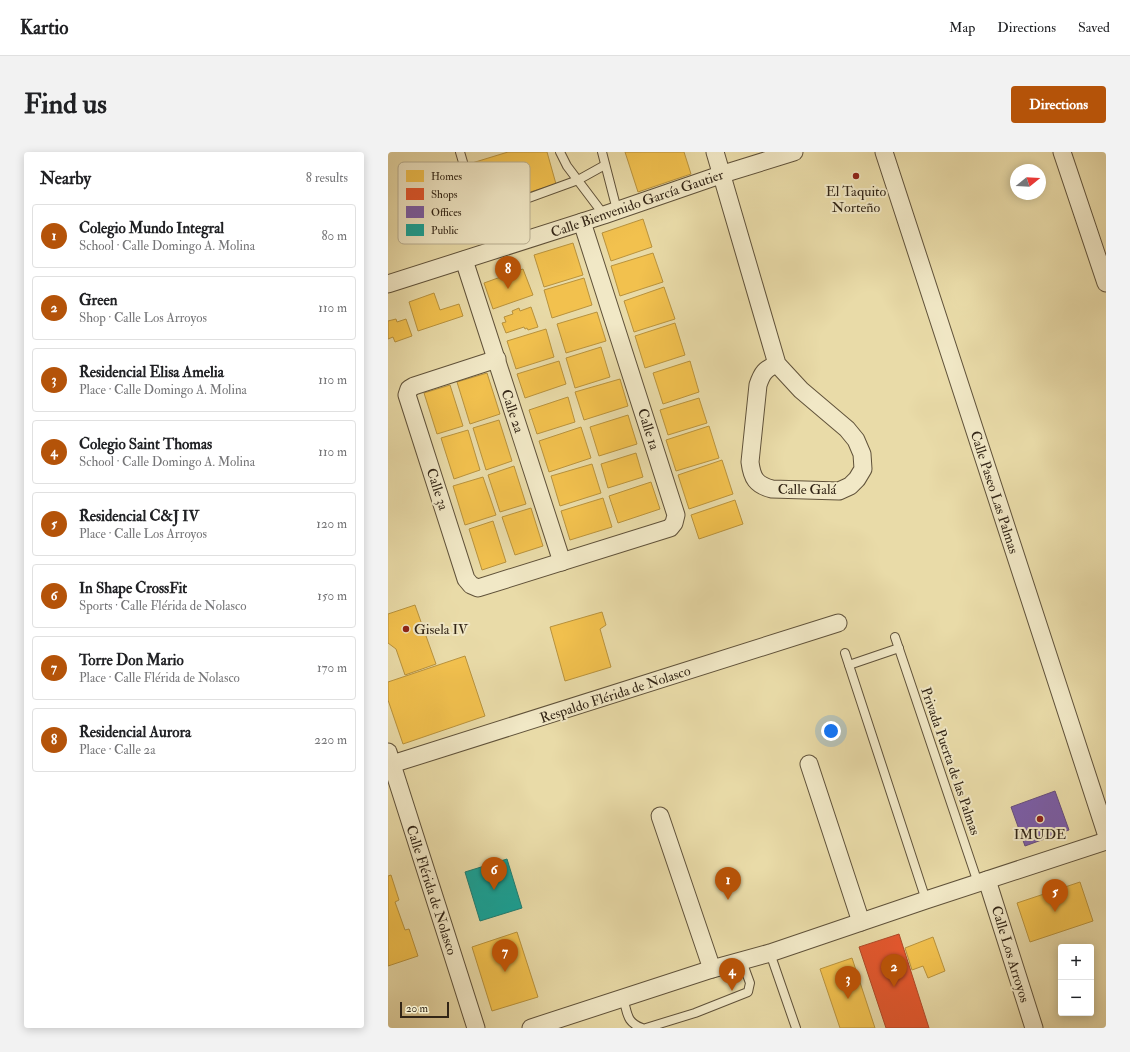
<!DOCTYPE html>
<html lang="en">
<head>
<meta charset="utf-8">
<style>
	:root { --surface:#fff; --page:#f2f2f2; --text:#202124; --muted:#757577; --line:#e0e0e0; --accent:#b45309 }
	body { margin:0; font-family:"IM FELL Double Pica",serif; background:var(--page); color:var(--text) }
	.controls { position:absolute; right:12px; bottom:12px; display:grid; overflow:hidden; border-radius:4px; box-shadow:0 2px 10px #0003 }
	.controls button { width:36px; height:36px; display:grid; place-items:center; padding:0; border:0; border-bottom:1px solid var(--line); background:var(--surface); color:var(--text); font:20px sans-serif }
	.compass { position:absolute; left:622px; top:12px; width:36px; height:36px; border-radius:50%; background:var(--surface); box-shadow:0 2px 10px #0003; rotate:72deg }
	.scale { position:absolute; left:12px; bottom:10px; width:49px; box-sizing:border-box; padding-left:4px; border:2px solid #322516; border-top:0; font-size:11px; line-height:14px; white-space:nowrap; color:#322516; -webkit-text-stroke:3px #f1e8c6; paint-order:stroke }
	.you { position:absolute; left:443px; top:579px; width:14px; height:14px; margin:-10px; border:3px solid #fff; border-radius:50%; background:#1a73e8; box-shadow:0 0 0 6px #1a73e833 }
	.badge { display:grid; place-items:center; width:26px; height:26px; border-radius:50%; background:var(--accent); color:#fff; font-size:13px; font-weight:700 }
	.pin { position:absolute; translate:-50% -33px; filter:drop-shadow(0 1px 2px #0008) }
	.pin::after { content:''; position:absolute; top:21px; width:14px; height:12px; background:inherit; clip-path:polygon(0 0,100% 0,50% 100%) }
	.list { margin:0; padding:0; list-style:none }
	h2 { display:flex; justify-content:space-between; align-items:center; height:52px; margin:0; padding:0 16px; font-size:17px }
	h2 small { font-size:13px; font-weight:400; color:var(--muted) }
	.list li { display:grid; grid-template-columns:26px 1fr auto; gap:12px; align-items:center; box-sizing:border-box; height:64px; margin:0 8px 8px; padding:0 8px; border:1px solid var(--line); border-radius:4px }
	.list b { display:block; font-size:15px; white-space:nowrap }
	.list p { margin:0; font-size:13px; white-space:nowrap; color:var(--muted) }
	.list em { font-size:13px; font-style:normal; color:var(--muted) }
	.map { position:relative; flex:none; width:718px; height:876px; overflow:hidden; border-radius:4px }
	header { display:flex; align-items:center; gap:24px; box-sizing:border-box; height:56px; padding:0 20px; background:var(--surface); border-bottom:1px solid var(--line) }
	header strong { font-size:19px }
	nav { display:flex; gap:22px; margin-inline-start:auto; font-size:14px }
	.intro { display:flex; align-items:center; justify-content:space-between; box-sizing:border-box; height:96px; padding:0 24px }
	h1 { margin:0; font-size:28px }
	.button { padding:10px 18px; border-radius:4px; background:var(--accent); color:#fff; font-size:14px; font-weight:700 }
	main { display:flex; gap:24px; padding:0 24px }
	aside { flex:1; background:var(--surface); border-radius:4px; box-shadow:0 2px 10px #0003 }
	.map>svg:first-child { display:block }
</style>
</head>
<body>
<header>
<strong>Kartio</strong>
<nav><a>Map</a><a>Directions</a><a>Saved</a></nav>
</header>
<div class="intro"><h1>Find us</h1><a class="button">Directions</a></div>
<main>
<aside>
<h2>Nearby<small>8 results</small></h2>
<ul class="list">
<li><span class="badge">1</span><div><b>Colegio Mundo Integral</b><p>School · Calle Domingo A. Molina</p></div><em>80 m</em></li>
<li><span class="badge">2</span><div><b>Green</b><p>Shop · Calle Los Arroyos</p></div><em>110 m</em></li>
<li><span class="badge">3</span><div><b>Residencial Elisa Amelia</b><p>Place · Calle Domingo A. Molina</p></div><em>110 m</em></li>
<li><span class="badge">4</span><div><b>Colegio Saint Thomas</b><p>School · Calle Domingo A. Molina</p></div><em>110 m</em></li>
<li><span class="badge">5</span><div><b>Residencial C&amp;J IV</b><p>Place · Calle Los Arroyos</p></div><em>120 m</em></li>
<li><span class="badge">6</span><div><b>In Shape CrossFit</b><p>Sports · Calle Flérida de Nolasco</p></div><em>150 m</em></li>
<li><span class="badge">7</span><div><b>Torre Don Mario</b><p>Place · Calle Flérida de Nolasco</p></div><em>170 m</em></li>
<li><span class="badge">8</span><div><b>Residencial Aurora</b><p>Place · Calle 2a</p></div><em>220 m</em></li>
</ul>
</aside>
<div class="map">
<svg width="718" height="876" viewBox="0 0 718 876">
	<rect width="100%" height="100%" fill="#e9dba8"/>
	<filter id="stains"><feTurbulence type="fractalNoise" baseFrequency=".005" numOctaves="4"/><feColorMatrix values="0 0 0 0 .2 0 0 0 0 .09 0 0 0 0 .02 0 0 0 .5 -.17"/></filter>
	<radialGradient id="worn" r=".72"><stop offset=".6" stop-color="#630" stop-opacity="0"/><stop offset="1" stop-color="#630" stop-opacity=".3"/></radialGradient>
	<!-- homes -->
	<g fill="#f2c14e" stroke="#b8923d">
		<path d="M120,0H159L168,32L97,54L84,11Z"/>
		<path d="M237,0H296L303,22L250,40Z"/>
		<path d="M255,67L264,95L223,109L214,81Z"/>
		<path d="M185,91L195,123L156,135L146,103Z"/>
		<path d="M265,101L275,130L232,144L223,114Z"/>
		<path d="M135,117L145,143L105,157L96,131Z"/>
		<path d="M196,126L204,153L164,166L156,138Z"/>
		<path d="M276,135L287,167L246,180L236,149Z"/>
		<path d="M46,141L52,158L71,152L75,164L30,179L21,150Z"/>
		<path d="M143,155L150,175L140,178L139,176L137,177L136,175L118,181L114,171L118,170L116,165L125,162L124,159L131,156L132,159Z"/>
		<path d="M209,160L218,189L178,201L169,172Z"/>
		<path d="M8,167L9,170L18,167L24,184L7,190L5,185L0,187V169Z"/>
		<path d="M287,171L297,203L257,216L247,184Z"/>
		<path d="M158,177L166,205L128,217L119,189Z"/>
		<path d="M213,195L222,225L187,236L178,206Z"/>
		<path d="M171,209L178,232L137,246L129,222Z"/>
		<path d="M302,209L311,240L275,252L265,221Z"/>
		<path d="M99,221L112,262L82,272L69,230Z"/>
		<path d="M232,227L240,254L196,268L187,240Z"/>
		<path d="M62,233L75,274L49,282L36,241Z"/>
		<path d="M180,245L187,270L149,282L141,258Z"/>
		<path d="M311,246L319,271L280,283L272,258Z"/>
		<path d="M240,263L249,292L211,304L202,275Z"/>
		<path d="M111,268L124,309L98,318L85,276Z"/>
		<path d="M321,274L331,306L288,319L278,288Z"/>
		<path d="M193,275L203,306L161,320L151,289Z"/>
		<path d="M80,278L92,318L66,327L53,286Z"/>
		<path d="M248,301L255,325L220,336L213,312Z"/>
		<path d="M334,308L345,342L301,357L290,323Z"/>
		<path d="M204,312L213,341L172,354L163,324Z"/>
		<path d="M126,314L138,352L112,360L100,323Z"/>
		<path d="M95,325L108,363L77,373L65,334Z"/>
		<path d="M263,330L272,357L230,371L221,344Z"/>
		<path d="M215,346L224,375L182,388L173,359Z"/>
		<path d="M347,348L355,372L311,387L303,363Z"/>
		<path d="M143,356L155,394L127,403L114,365Z"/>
		<path d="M105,369L118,410L94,418L81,377Z"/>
		<path d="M27,453L48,512L17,523L8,497L0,491V462Z"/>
		<path d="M214,460L218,473L212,477L223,515L177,529L162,475Z"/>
		<path d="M77,504L97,564L15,592L0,548V530Z"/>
		<path d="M3,723L11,748L7,750L17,778L21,777L30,804L0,814V724Z"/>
		<path d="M692,730L705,769L642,790L629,751Z"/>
		<path d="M129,780L150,845L104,859L84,795Z"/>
		<path d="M545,785L557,819L540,826L535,814L524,818L517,796Z"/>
		<path d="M464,806L487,876H452L432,817Z"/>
	</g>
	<!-- shops -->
	<path fill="#e4572e" stroke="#af4827" d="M511,782L541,876H498L471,795Z"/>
	<!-- offices -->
	<path fill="#7b5ea7" stroke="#654d7c" d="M667,639L681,678L637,694L623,655Z"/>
	<!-- public -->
	<path fill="#17a398" stroke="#1f7d71" d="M119,707L134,756L92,769L77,720Z"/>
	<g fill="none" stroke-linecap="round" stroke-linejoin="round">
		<defs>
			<g id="service">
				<path d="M72,0L87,51L92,59L99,61L190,28L217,13"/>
				<path d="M172,0L179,14L216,63"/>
				<path d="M214,0L229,58"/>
				<path d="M507,485L590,731"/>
				<path d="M457,501L538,748"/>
				<path d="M461,513L511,496"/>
				<path d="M382,801L408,876"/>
				<path d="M235,846C240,862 238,870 254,876"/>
				<path d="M258,876L307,861L360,840L362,831L354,809"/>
			</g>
			<g id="minor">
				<path d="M327,0L389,212L413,238L459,277L468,288L474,302L475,317L469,327L462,334L451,339L384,337C368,333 364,326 362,310L370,233C374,221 377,217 389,212"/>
				<path d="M496,0L718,681"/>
				<path d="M674,0L718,131"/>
				<path d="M76,108L174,410"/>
				<path d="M0,132L216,63L335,22L406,0"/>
				<path d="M109,207L26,234L21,237L19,243L78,427L83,433L90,436L282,376L286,371L288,363L194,70"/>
				<path d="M0,600L88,876"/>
				<path d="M4,612L450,471"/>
				<path d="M421,612L473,770"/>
				<path d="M272,664L324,817"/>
				<path d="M599,728L646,876"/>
				<path d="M143,876L324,817L382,801L538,748L718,689"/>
			</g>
		</defs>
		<!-- service casing -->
		<use href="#service" stroke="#60523a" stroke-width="10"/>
		<!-- minor casing -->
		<use href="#minor" stroke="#60523a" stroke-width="19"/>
		<!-- service -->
		<use href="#service" stroke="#f1e8c6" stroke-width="8"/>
		<!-- minor -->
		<use href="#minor" stroke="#f1e8c6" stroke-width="17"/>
	</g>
	<!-- markers -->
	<g fill="#8f2418" stroke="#f1e8c6" stroke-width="1.5">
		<circle cx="468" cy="24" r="4"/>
		<circle cx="18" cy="477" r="4"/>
		<circle cx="652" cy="667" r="4"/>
	</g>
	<g text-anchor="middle" stroke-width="4" stroke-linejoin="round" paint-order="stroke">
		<!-- poi labels -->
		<g font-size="14" fill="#322516" stroke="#f1e8c6">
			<text x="468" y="44">El Taquito<tspan x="468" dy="16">Norteño</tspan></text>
			<text x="26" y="482" text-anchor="start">Gisela IV</text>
			<text x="652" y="687">IMUDE</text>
		</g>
		<!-- street labels -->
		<g font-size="14" fill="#322516" stroke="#f1e8c6">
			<text transform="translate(249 51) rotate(-19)" y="5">Calle Bienvenido García Gautier</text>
			<text transform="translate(125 259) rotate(72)" y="5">Calle 2a</text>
			<text transform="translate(261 277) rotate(72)" y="5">Calle 1a</text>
			<text transform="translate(50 337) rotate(72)" y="5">Calle 3a</text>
			<text x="419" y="342">Calle Galá</text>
			<text transform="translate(607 340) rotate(72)" y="5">Calle Paseo Las Palmas</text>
			<text transform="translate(227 542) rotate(-18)" y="5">Respaldo Flérida de Nolasco</text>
			<text transform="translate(563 609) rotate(71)" y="5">Privada Puerta de las Palmas</text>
			<text transform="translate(44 738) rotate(72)" y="5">Calle Flérida de Nolasco</text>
			<text transform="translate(623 802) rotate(73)" y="5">Calle Los Arroyos</text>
		</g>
	</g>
	<!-- legend -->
	<rect x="10" y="10" width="132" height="82" rx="6" fill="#f1e8c6" stroke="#b8ae91" stroke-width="1"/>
	<rect x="18" y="18" width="18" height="12" fill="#f2c14e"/>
	<rect x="18" y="36" width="18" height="12" fill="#e4572e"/>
	<rect x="18" y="54" width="18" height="12" fill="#7b5ea7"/>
	<rect x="18" y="72" width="18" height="12" fill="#17a398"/>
	<g font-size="11" fill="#322516">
		<text x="43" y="28">Homes</text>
		<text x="43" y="46">Shops</text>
		<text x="43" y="64">Offices</text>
		<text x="43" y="82">Public</text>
	</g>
	<rect width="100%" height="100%" filter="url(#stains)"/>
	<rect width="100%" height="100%" fill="url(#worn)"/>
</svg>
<div class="controls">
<button>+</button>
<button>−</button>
</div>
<svg class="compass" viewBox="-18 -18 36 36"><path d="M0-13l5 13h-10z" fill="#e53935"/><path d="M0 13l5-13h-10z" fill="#757577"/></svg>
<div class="scale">20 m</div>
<div class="you"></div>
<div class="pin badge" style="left:340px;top:748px">1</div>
<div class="pin badge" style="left:506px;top:835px">2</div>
<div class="pin badge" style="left:460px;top:847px">3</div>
<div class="pin badge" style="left:344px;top:839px">4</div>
<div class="pin badge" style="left:667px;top:760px">5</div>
<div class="pin badge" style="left:106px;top:738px">6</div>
<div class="pin badge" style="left:117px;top:820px">7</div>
<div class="pin badge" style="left:120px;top:137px">8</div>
</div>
</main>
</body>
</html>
